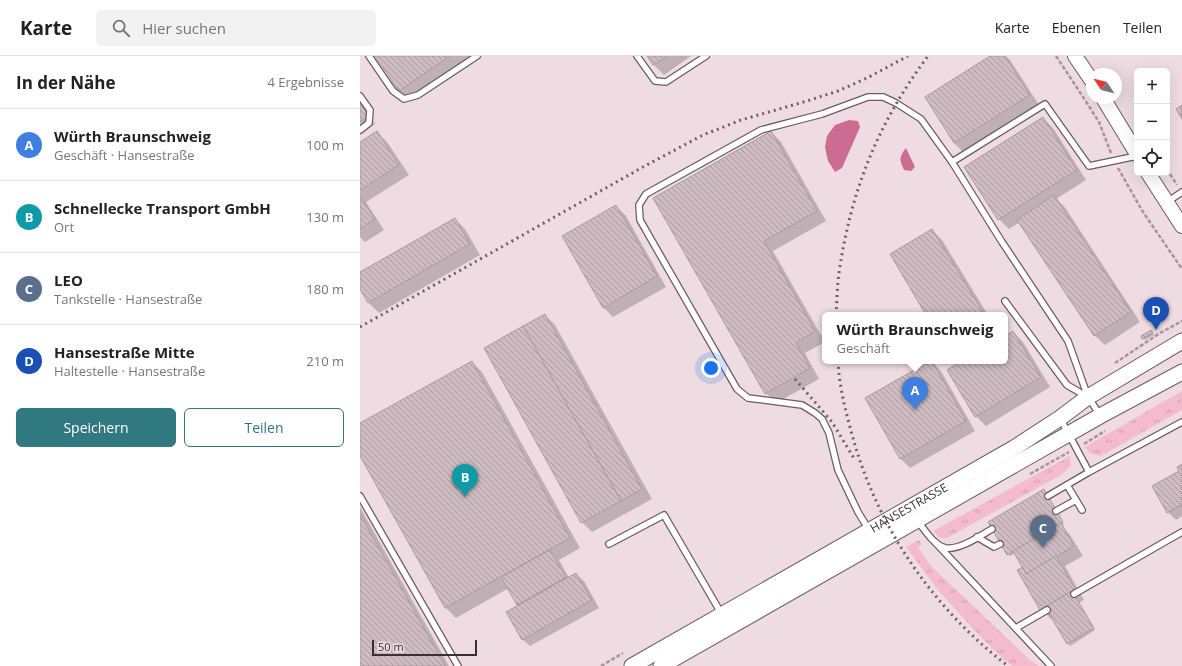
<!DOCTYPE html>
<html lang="de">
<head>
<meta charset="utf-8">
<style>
	:root { --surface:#fff; --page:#f2f2f2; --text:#222; --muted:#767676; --line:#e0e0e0; --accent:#317981 }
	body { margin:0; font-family:"Open Sans",sans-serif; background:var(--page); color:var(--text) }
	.controls { position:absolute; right:12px; top:12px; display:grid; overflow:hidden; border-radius:6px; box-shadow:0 4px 16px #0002 }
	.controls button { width:36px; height:36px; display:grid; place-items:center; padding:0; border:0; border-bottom:1px solid var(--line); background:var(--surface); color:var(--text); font:20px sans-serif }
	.compass { position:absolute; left:726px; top:12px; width:36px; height:36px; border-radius:50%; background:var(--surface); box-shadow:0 4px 16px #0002; rotate:305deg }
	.scale { position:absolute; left:12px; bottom:10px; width:105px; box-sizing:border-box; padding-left:4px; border:2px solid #383133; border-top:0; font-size:11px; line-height:14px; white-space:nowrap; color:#383133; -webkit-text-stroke:3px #eedce2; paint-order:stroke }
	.you { position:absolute; left:351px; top:312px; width:14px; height:14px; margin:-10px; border:3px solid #fff; border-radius:50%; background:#1a73e8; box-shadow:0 0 0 6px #1a73e833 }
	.badge { display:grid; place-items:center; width:26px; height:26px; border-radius:50%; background:var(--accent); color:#fff; font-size:13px; font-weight:700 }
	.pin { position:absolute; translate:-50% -33px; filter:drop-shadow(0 1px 2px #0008) }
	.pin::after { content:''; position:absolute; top:21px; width:14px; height:12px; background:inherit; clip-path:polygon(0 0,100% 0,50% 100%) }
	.popup { position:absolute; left:462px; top:256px; width:186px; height:52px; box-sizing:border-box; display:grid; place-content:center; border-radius:6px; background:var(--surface); filter:drop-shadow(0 1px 3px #0005); font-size:13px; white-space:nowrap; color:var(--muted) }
	.popup b { font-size:15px; color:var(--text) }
	.popup::after { content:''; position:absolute; left:50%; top:100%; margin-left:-8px; border:8px solid transparent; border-top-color:var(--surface) }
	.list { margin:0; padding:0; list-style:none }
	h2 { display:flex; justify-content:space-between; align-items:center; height:52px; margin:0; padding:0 16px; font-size:17px }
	h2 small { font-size:13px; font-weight:400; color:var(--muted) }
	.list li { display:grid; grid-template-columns:26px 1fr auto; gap:12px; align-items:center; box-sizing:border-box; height:72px; padding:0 16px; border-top:1px solid var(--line) }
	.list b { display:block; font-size:15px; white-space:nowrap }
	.list p { margin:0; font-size:13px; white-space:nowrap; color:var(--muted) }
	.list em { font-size:13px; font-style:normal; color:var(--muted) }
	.actions { display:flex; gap:8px; padding:12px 16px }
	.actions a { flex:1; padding:9px 0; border:1px solid var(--accent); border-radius:6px; text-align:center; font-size:14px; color:var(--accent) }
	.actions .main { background:var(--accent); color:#fff }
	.icon { flex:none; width:22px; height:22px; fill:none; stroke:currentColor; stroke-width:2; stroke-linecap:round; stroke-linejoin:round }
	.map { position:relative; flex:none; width:822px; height:610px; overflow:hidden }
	header { display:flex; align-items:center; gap:24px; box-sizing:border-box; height:56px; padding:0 20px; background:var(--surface); border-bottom:1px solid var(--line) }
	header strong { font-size:19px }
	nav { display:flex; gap:22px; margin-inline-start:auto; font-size:14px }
	.search { width:280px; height:36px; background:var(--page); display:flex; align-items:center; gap:10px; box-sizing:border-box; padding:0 14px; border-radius:6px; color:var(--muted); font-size:15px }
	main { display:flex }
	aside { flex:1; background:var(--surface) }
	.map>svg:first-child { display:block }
</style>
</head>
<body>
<header>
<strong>Karte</strong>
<div class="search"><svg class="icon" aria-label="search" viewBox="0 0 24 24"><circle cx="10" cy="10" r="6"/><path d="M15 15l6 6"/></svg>Hier suchen</div>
<nav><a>Karte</a><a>Ebenen</a><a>Teilen</a></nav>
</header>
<main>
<aside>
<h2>In der Nähe<small>4 Ergebnisse</small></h2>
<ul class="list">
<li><span class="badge" style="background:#3f7fe0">A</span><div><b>Würth Braunschweig</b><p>Geschäft · Hansestraße</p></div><em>100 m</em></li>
<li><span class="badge" style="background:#0f9aa8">B</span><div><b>Schnellecke Transport GmbH</b><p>Ort</p></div><em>130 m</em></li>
<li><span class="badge" style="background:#5c6f8a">C</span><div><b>LEO</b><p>Tankstelle · Hansestraße</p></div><em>180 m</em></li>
<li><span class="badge" style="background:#1a4fb4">D</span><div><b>Hansestraße Mitte</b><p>Haltestelle · Hansestraße</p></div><em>210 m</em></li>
</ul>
<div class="actions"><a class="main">Speichern</a><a>Teilen</a></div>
</aside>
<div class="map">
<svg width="822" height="610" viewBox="0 0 822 610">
	<defs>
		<pattern id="grass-tufts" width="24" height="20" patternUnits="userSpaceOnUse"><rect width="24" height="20" fill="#f4bace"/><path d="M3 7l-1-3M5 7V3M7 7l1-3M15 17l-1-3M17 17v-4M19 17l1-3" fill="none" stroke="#d2a0b1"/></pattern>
		<pattern id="building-back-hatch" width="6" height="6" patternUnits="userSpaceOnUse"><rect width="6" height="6" fill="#cebcc2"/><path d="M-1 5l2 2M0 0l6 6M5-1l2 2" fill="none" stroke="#a8999e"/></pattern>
	</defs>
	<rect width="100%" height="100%" fill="#eedce2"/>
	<!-- grass -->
	<g fill="url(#grass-tufts)">
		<path d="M822,335V354L741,400L731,398L725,391Z"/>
		<path d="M710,400L711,410L701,419L587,482H580L573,475Z"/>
		<path d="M559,484L562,489L558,491L570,509L670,604L679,610H653L644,604L616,576L578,534L546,491Z"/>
	</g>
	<!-- water -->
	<g fill="#cd6c93">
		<path d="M489,64L498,65L500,71L482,112L475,116L468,105L465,91L467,80L475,69Z"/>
		<path d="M546,92L555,111L551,115L544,114C539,103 539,101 546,92Z"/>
	</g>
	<!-- shadow -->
	<g fill="#0003">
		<path d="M16,0H115L49,44L39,34Z"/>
		<path d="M288,0H331L304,19L294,9Z"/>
		<path d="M632,0H646L650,4L679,49L604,97L594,87Z"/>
		<path d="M0,45L15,68L0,79Z"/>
		<path d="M683,62L693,72L726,124L696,143L704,150L780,266L745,289L735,280L660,166L649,173L639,163Z"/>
		<path d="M17,76L27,86L49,119L6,146L24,174L5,186L0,181V87Z"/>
		<path d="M411,76L421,86L466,165L413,195L465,286L445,297L459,323L416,347L406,337L295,142Z"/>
		<path d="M256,150L266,160L306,231L253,261L243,251Z"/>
		<path d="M95,163L105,173L120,199L19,257L9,247L0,231V217Z"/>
		<path d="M572,174L582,184L628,259H568Z"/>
		<path d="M185,259L195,269L292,443L232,476L222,466L125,292Z"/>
		<path d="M791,275L794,279L785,284L783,282Z"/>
		<path d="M653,276L663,286L690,331L626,370L616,360L595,305H645V281Z"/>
		<path d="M571,305L581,315L615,375L550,412L540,402Z"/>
		<path d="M112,306L122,316L220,492L199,504L209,522L216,518L224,525L239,552L170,590L162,583L159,550L149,532L96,562L86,552L0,398V368Z"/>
		<path d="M822,409V460L816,464L808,456Z"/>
		<path d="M686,437L704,469L702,470L710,479L723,500L705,510L724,544L719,547L735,574L710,590L693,562L691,563L681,553L664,511L656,497L650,500L648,498Z"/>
		<path d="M0,451L89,610H0Z"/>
	</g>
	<!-- building -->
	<g fill="url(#building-back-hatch)" stroke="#ac9ba0">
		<path d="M15,0H90L39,35Z"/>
		<path d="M287,0H307L293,9Z"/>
		<path d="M630,0H645L670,39L594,87L565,41Z"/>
		<path d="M0,48L9,60L0,66Z"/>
		<path d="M822,49V63L816,53Z"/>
		<path d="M683,61L717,114L638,164L604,111Z"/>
		<path d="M17,75L39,109L0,134V86Z"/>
		<path d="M411,75L457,155L404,185L455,275L436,287L450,312L405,338L293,142Z"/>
		<path d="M694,139L771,256L734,280L657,164Z"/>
		<path d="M0,140L15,163L0,173Z"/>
		<path d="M256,149L297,220L243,252L202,180Z"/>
		<path d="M95,162L110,188L8,247L0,233V216Z"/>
		<path d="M572,173L625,259H566L530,198Z"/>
		<path d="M185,258L282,433L261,445L163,270Z"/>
		<path d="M163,270L261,445L221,467L124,292Z"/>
		<path d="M791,274L793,277L782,283L781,280Z"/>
		<path d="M653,275L681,321L615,361L587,314L596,308L594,305H645V280Z"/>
		<path d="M112,305L210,482L85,552L0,400V367Z"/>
		<path d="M570,305H572L606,365L540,403L505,342Z"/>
		<path d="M822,408V451L821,449L807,457L792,430L819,415L817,411Z"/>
		<path d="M684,433L703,466L647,499L628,466Z"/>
		<path d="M0,458L85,610H0Z"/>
		<path d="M701,467L714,490L666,518L653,495Z"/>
		<path d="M190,494L206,521L157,549L141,521Z"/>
		<path d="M696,500L715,533L680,554L657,514L663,511L666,518Z"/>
		<path d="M216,517L232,544L162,584L146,556Z"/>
		<path d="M712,535L734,572L707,588L685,551Z"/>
	</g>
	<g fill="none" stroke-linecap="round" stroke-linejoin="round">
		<defs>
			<g id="service">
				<path d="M9,0L33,35L44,43L58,39L117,0"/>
				<path d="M277,0L295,25L306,26L346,0"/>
				<path d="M0,40L10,54L9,67L0,74"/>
				<path d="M592,106L685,48L729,110L777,100"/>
				<path d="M807,146L822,136"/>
				<path d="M645,245L707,329L726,340"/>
				<path d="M700,362L729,416"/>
				<path d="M707,429L722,454"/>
				<path d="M0,440L98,610"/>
				<path d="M688,440L729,416L822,366"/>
				<path d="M696,455L716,444"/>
				<path d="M557,464C564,473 574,490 586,492C600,494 620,480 632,473"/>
				<path d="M509,474L498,456L478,414L469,377L462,363L455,357L442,349L388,342L377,333L280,164L279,149L286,138L401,74L462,58L508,41H523L536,47L561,63L592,106L642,186L708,285L728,341L740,359"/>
				<path d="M617,481L634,491L640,488"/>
				<path d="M575,486L691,610"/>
				<path d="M249,488L304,459L361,557"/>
				<path d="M714,538L822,476"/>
				<path d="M656,572L687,554"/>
			</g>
			<g id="tertiary">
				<path d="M715,0L732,25"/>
				<path d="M743,42L777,98"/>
				<path d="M788,117L822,170"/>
			</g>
			<g id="secondary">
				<path id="s1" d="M272,610L654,392L700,362L728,341L822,285"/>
				<path d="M301,610L740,360L822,316"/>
			</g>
		</defs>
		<!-- service casing -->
		<use href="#service" stroke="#6b5c61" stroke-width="8"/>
		<!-- tertiary casing -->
		<use href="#tertiary" stroke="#6b5c61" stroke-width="16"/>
		<!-- secondary casing -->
		<use href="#secondary" stroke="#6b5c61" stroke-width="17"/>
		<!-- path -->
		<g stroke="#a4969b" stroke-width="2.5" stroke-dasharray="4 2" stroke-linecap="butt">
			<path d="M696,0L725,44L739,66L751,97"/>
			<path d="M758,112L783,156L822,213"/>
			<path d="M807,113L817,129"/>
			<path d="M755,307L800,277L822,265"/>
			<path d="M724,388L745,375"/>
			<path d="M670,418L709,396"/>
			<path d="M241,610L263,597"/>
		</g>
		<!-- service -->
		<use href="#service" stroke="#fff" stroke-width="5.5"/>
		<!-- tertiary -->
		<use href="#tertiary" stroke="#fff" stroke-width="14"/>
		<!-- secondary -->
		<use href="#secondary" stroke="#fff" stroke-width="15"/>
		<!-- rail -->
		<g stroke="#6b6164" stroke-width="3" stroke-dasharray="2 4" stroke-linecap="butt">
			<path d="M476,259C477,245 477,230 479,217C491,134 518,67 568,0"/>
			<path d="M0,271L283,111L343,79L381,64L447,45L478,35L507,22L548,0"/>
			<path d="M478,305C479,327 484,349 490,371C514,466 570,550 648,610"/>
			<path d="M435,323L472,366L495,404"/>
		</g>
	</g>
	<g text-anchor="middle" stroke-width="3" stroke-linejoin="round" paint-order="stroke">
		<!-- street labels -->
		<g font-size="12" fill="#383133" stroke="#eedce2">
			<text dy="4" stroke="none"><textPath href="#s1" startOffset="319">HANSESTRASSE</textPath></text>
		</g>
	</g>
</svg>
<div class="controls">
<button>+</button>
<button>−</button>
<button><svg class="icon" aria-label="locate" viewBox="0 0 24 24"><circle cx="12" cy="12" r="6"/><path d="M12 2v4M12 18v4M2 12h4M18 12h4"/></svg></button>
</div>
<svg class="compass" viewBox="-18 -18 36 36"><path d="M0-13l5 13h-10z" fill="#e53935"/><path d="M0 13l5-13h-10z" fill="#767676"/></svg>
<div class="scale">50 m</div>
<div class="you"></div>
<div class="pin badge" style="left:555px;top:354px;background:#3f7fe0">A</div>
<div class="popup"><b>Würth Braunschweig</b>Geschäft</div>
<div class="pin badge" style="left:105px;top:441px;background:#0f9aa8">B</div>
<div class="pin badge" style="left:683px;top:492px;background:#5c6f8a">C</div>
<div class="pin badge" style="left:796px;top:274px;background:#1a4fb4">D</div>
</div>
</main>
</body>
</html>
